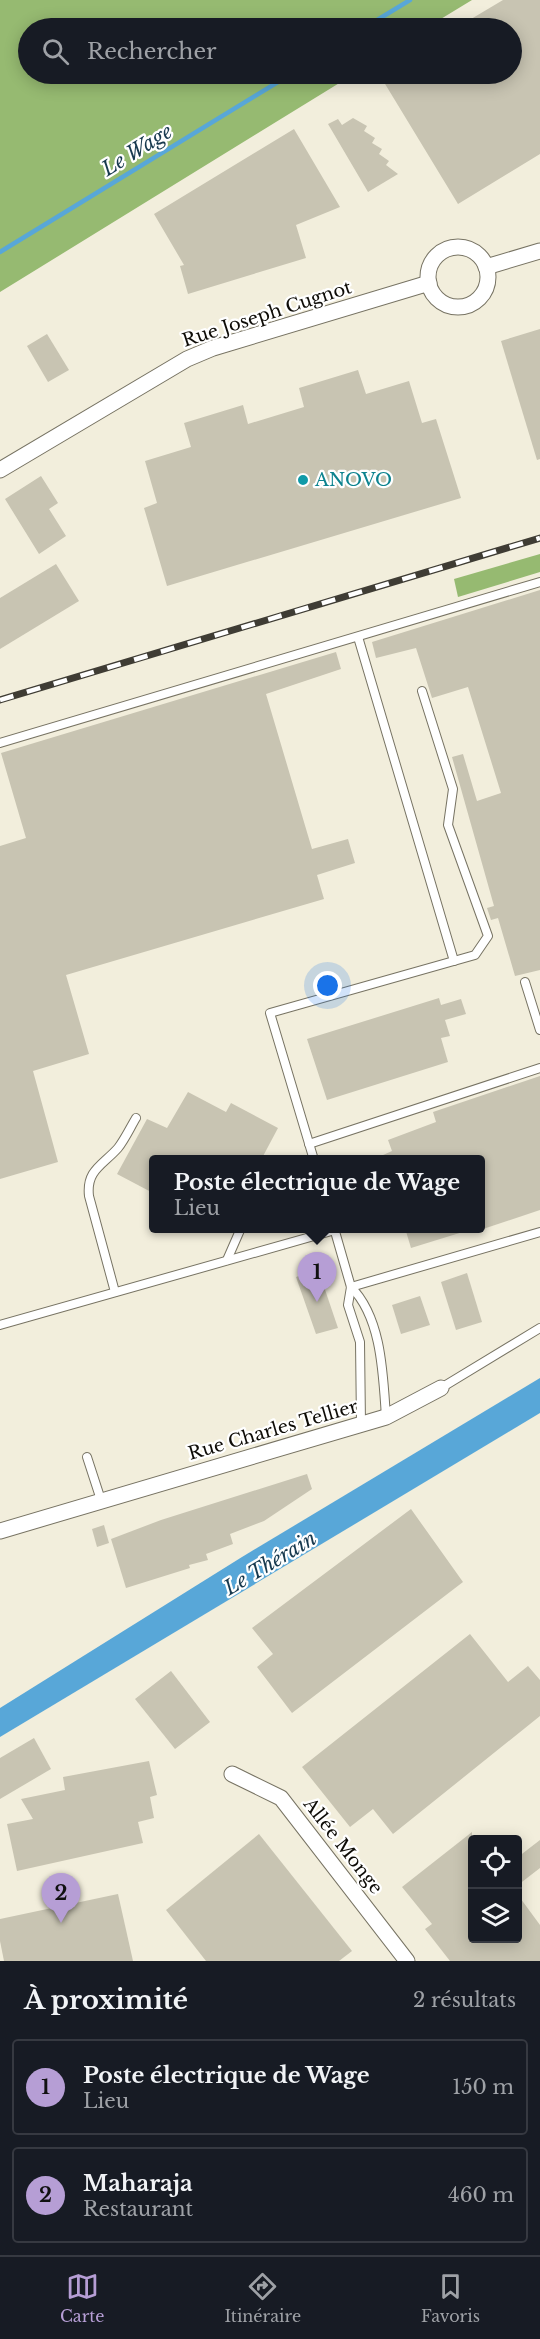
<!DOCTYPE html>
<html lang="fr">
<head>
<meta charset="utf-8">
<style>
	:root { --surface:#171b24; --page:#20242c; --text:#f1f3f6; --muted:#9ea1a6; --line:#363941; --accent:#b69ed5 }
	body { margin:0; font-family:"Libre Baskerville",serif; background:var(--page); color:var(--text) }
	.controls { position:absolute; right:18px; bottom:18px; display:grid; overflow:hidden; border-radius:6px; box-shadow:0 3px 15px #0003 }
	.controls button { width:54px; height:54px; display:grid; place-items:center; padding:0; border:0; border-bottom:2px solid var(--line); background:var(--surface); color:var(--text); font:30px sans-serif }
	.you { position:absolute; left:328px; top:986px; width:21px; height:21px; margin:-15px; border:4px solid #fff; border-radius:50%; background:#1a73e8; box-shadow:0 0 0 9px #1a73e833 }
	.badge { display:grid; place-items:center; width:39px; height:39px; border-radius:50%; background:var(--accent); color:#111; font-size:20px; font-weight:700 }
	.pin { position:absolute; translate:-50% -50px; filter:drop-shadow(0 2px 3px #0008) }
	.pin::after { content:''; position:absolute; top:32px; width:21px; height:18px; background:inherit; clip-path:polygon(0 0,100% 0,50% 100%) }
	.popup { position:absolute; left:149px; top:1155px; width:336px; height:78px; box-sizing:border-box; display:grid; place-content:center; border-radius:6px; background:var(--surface); filter:drop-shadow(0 2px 4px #0005); font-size:20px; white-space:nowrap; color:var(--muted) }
	.popup b { font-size:22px; color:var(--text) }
	.popup::after { content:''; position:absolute; left:50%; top:100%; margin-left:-12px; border:12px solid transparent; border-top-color:var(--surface) }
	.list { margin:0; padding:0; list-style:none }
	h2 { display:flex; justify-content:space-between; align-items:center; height:78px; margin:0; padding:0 24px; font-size:26px }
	h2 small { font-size:20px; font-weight:400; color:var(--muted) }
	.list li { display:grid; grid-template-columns:39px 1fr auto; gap:18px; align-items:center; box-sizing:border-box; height:96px; margin:0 12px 12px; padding:0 12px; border:2px solid var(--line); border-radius:6px }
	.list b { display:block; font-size:22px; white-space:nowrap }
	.list p { margin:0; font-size:20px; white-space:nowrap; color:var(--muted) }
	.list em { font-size:20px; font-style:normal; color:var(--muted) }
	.icon { flex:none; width:33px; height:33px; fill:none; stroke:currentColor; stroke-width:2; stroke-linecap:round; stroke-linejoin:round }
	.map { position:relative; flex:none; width:540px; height:1961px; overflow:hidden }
	.search { position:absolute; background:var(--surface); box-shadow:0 3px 15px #0003; left:18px; right:18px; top:18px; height:66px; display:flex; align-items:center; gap:15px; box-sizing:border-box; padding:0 21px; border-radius:33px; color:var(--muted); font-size:22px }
	.sheet { height:294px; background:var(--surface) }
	nav { display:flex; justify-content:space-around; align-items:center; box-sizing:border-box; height:84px; border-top:2px solid var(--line); background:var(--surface); font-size:16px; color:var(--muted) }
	nav a { display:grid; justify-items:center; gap:3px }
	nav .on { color:var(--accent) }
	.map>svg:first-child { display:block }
</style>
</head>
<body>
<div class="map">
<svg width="540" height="1961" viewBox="0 0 540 1961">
	<rect width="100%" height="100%" fill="#f2eedc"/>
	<!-- forest -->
	<g fill="#96ba71">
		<path d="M0,0H472L426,28H28V74H354L0,292Z"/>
		<path d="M540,554V572L458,597L454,579Z"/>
	</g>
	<!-- water -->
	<path fill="#58a7d8" d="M540,1378V1413L0,1737V1708L242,1557Z"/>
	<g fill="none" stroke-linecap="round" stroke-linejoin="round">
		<!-- stream -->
		<g stroke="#58a7d8" stroke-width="4.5">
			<path d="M364,28L410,0"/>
			<path d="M0,252L291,74"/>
		</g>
	</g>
	<!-- building -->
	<g fill="#c8c4b2">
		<path d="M503,0H540V154L458,204L379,74H512V28H456Z"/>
		<path d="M353,118L367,126L364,131L375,138L372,143L382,149L379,154L389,161L386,165L398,174L368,192L328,124L338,119L342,125Z"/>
		<path d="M294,129L340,207L296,225L306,258L188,294L180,266L184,265L154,214Z"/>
		<path d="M540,329V459L537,460L501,341Z"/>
		<path d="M47,334L69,370L48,382L27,346Z"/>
		<path d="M358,370L366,394L409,381L422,423L436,419L461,498L167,586L144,508L157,503L145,461L191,447L184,423L243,405L248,424L304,407L299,388Z"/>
		<path d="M41,476L58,503L49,509L66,536L39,554L5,499Z"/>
		<path d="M56,564L79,601L0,649V598Z"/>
		<path d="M540,590V970L515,976L498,918L491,920L487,908L494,906L452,757L463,754L477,801L501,793L468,687L432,698L416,648L376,658L372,642Z"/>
		<path d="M336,652L341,669L266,694L312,849L348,839L355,863L317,875L324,899L66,975L89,1054L33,1071L58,1162L0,1179V846L26,838L1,753Z"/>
		<path d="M439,998L441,1005L461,999L466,1014L445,1020L450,1036L441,1038L448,1062L327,1100L307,1039Z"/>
		<path d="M540,1076V1210L480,1230V1160H372L392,1151L388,1140L436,1122L433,1112Z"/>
		<path d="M188,1092L226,1112L231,1103L278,1128L261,1160H153V1193L117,1174L147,1119L167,1128Z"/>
		<path d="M405,1228H466V1231L411,1248Z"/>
		<path d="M318,1269L338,1328L316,1334L296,1277Z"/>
		<path d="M467,1273L482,1322L456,1330L441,1282Z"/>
		<path d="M420,1296L430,1325L401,1334L392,1305Z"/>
		<path d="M307,1474L312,1489L264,1521L230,1534L233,1544L206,1554L208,1560L189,1565L190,1568L126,1588L111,1539L161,1520Z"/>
		<path d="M411,1509L463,1582L292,1713L257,1667L273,1654L252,1628Z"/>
		<path d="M104,1525L109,1543L97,1547L92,1529Z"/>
		<path d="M470,1634L508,1682L528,1666L540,1680V1716L393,1834L373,1809L350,1827L302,1767Z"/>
		<path d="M171,1671L210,1722L175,1749L135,1699Z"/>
		<path d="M34,1738L51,1769L0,1799V1758Z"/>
		<path d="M149,1761L157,1795L150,1797L154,1818L138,1822L143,1843L17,1871L7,1824L33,1819L21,1799L65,1790L63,1777Z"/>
		<path d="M472,1832V1938H518V1895L540,1925V1961H450L425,1929L432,1924L402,1887Z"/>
		<path d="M259,1834L352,1951L339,1961H206L166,1910Z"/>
		<path d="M540,1840V1868L518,1885V1857Z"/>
		<path d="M118,1894L133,1961H4L0,1941V1919Z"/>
	</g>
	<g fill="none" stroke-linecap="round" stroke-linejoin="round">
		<defs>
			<g id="service">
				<path d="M358,637L454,961"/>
				<path d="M0,743L540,582"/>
				<path d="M525,982L540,1030"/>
				<path d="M309,1144L540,1068"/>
				<path d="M314,1160L270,1013L475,955L488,936L448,825L453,789L422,691"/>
				<path d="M334,1228L351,1287L348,1305L360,1342L361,1424"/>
				<path d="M227,1260L241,1228"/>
				<path d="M351,1287L540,1232"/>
				<path d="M351,1287C382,1318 383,1375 386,1417"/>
				<path d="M115,1292L89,1196C86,1170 103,1165 118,1148C125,1139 130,1128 136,1118"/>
				<path d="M0,1325L335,1230"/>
				<path d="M441,1388L540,1328"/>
				<path d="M87,1457L101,1500"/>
			</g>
			<g id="minor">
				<circle cx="458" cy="277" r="30"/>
				<path d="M486,267L540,251"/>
				<path d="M0,470L187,359L213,348L429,283"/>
				<path d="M0,1531L386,1417L441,1388"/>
				<path d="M232,1774L281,1798L407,1961"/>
			</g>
		</defs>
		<!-- service casing -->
		<use href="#service" stroke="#777363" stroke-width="10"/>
		<!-- minor casing -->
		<use href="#minor" stroke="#777363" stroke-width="17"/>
		<!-- service -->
		<use href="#service" stroke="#fff" stroke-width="8"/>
		<!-- minor -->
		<use href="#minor" stroke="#fff" stroke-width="15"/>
		<defs>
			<path id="rail" d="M0,700L540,538"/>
		</defs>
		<!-- rail casing -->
		<use href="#rail" stroke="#3f3c34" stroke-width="7"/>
		<!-- rail -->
		<use href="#rail" stroke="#fff" stroke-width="4.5" stroke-dasharray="14" stroke-linecap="butt"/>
	</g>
	<!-- markers -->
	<circle fill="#0f9aa8" stroke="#fff" stroke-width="2" cx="303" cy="480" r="6"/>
	<g text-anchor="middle" stroke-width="4.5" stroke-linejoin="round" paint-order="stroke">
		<!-- street labels -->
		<g font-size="18" fill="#0e0c07" stroke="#fff">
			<text transform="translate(267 314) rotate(-18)" y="6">Rue Joseph Cugnot</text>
			<text transform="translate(273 1430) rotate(-16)" y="6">Rue Charles Tellier</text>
			<text transform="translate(343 1846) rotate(52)" y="6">Allée Monge</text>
		</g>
		<!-- culture labels -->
		<g font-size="18" fill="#0d838f" stroke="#fff" text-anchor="start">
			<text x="315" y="486">ANOVO</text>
		</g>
		<!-- water labels -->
		<g font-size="20" font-style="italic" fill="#183a4f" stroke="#fff">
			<text transform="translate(137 150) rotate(-32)" y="7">Le Wage</text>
			<text transform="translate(270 1563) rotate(-31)" y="7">Le Thérain</text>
		</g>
	</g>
</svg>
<div class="controls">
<button><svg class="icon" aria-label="locate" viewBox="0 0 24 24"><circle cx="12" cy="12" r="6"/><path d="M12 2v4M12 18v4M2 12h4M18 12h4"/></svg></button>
<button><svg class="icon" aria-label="layers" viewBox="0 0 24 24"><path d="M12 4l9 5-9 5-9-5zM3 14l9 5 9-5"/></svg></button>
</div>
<div class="you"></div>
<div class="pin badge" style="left:317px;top:1302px">1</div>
<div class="popup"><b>Poste électrique de Wage</b>Lieu</div>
<div class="pin badge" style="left:61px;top:1923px">2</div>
<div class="search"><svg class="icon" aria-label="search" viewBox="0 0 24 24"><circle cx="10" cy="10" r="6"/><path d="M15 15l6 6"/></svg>Rechercher</div>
</div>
<section class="sheet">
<h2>À proximité<small>2 résultats</small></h2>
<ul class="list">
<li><span class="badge">1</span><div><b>Poste électrique de Wage</b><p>Lieu</p></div><em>150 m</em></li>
<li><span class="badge">2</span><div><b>Maharaja</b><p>Restaurant</p></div><em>460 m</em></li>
</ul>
</section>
<nav>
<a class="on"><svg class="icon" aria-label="map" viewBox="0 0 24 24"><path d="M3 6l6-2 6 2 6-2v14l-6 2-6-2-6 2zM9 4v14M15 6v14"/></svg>Carte</a>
<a><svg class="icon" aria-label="directions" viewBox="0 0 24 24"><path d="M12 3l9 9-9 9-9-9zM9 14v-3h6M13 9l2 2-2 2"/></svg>Itinéraire</a>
<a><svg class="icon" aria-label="saved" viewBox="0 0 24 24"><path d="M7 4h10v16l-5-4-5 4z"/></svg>Favoris</a>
</nav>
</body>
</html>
